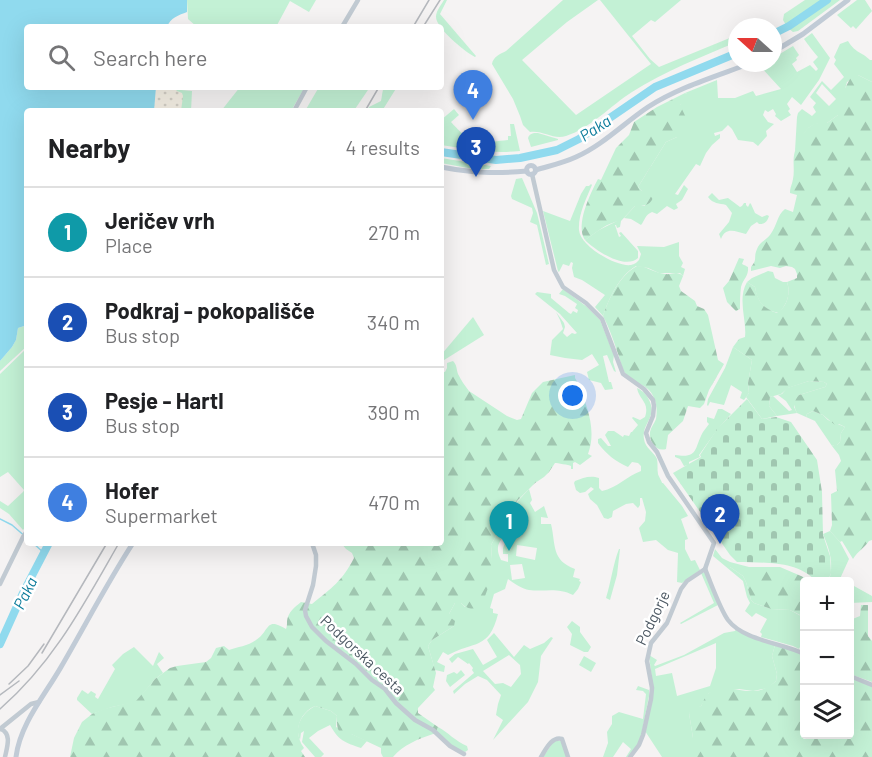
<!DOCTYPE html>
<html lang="en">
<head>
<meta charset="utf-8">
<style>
	:root { --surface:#fff; --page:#f6f6f6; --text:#202124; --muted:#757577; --line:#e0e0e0; --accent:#1a73e8 }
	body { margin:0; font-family:Barlow,sans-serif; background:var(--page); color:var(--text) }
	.controls { position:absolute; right:18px; bottom:18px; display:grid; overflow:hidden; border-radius:6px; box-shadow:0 6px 24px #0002 }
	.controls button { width:54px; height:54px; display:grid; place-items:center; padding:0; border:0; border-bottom:2px solid var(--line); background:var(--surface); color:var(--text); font:30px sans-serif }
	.compass { position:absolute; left:728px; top:18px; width:54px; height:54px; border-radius:50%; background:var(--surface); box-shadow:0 6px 24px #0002; rotate:291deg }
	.you { position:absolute; left:573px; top:396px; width:21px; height:21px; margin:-15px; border:4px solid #fff; border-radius:50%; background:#1a73e8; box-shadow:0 0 0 9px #1a73e833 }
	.badge { display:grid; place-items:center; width:39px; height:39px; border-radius:50%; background:var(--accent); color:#fff; font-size:20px; font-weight:700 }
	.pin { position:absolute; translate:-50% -50px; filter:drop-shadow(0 2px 3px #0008) }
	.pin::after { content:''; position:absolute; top:32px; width:21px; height:18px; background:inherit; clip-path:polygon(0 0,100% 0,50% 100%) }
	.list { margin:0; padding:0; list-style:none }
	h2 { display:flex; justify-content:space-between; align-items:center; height:78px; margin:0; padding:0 24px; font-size:26px }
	h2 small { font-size:20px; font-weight:400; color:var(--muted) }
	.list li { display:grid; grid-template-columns:39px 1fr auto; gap:18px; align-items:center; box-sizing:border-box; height:90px; padding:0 24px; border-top:2px solid var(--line) }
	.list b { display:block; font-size:22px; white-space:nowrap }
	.list p { margin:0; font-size:20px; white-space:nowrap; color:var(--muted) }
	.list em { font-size:20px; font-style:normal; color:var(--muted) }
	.icon { flex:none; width:33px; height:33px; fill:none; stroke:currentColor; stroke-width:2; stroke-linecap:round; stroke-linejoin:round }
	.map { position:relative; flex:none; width:872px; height:757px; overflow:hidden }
	.search { position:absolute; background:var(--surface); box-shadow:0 6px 24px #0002; left:24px; top:24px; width:420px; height:66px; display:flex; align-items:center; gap:15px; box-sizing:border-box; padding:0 21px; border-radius:6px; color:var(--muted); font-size:22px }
	.panel { position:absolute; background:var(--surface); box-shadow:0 6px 24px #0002; left:24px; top:108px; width:420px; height:438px; border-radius:6px }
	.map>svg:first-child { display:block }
</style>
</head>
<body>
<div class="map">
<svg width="872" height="757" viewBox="0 0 872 757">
	<defs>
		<pattern id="forest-firs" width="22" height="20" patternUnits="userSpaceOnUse" patternTransform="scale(1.5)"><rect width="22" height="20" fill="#c3f1d5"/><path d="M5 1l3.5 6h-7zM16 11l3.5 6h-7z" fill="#a0c6b0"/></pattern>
		<pattern id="sand-dots" width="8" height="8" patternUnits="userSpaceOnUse" patternTransform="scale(1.5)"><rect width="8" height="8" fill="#f5f0e5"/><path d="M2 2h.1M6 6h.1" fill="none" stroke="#d4d0c7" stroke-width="1.8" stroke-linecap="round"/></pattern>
		<pattern id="cemetery-stones" width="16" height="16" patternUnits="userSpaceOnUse" patternTransform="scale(1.5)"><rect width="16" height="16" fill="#c3f1d5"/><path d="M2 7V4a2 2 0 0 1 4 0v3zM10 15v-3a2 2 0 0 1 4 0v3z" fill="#a0c6b0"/></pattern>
	</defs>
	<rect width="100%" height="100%" fill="#f5f3f3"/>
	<!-- green -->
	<g fill="#c3f1d5" fill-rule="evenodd">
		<path d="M187,0H316L309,12L290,1L276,27H197L188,19Z"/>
		<path d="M444,0H447L440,14L476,56L475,57C465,52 436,28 436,17C436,11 441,5 444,0Z"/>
		<path d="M563,0H598L567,22L522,60L576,115L651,64L600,0H681L655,22L651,20L632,36L650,59L659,67L737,35V42C701,57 665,71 632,92C610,106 591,128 566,136C553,140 543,130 530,132L523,125L520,116L513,99L492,64C493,57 500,54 506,51Z"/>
		<path d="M805,0H824L786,25L783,20L784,14Z"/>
		<path d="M830,0H840L798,31L793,32L788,28Z"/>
		<path d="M857,0H865L872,11L856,29L853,26L851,28L837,15Z"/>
		<path d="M812,33L830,58L819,80L801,105L792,97L787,104L790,109L788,111L791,115L781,121L775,116L776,114L773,109L768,112L765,110L763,115L768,122L774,124L766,131L767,136L758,146L753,142L738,140L732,129L728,125L722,131L714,133L715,136L720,134V138L712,145L706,153L700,166L696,164L675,194L678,195L684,185L688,189L682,200L676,204L678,208L674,210L667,206L657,214L652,212C645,215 645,220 641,225L631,219L624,218L635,206H645L642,191L638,187L666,142L677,137L680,105L687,94L685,93L717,80L718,98H735L753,91L756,96L781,89L759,65L763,63H773V58L793,46L799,55L796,58L797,60L792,64L797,72L810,65L816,71L818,69L813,62L818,57C813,51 809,46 804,39Z"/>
		<path d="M848,41C856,54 861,51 870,60H872V82L858,75L847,82L838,115L827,123C805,122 804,135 795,151L797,117L798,113L802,109L812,116L816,112L813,107L816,103L810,97L822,81L831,90L844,77L834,64L836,60L834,57L840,44ZM822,84L836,99L829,106L816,93Z"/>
		<path d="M240,87H305L291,111H221Z"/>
		<path d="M319,87H370L355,109L343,111H305Z"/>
		<path d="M384,87H397L382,111H367L369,107L381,101C382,96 382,92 384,87Z"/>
		<path d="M170,89L192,91L191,111H156Z"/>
		<path d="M454,109L459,115L451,122C474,147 476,143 508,140V136H511L510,124H514L520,151C491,154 469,149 441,145V120Z"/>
		<path d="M538,133L558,139V140L531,147L528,138C530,133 533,133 538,133Z"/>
		<path d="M441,158L491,166L489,169C473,170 457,166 441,163Z"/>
		<path d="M522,178L537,213L549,264L546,265L537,225L530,222L533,213L532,208L512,199L511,196L516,179Z"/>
		<path d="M591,184L592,185C586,199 578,215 579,230C580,246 616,267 631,265C635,264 636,263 639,260L641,254L637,246L664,247L679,242V256L683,263L681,267L685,269L683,276L680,273H659L648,268L636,266C619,276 609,298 603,316L595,307L605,295L582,280L574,277L572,268L573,263L571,262L569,266L563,264L559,272L558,271L543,211L570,221L581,194L586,186H589Z"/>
		<path d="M712,193L719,200L728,198L740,207L742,206L744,203H746V205L748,207L750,203L751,204L755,213L762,217L767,215L769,216C767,222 765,224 759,224L757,222L751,226L746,234C736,232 726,226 721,239L719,234L729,222L732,213L726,205C719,203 713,204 708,197Z"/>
		<path d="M617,221H621L620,227L617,228L616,225H615L619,237L621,236L619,233L621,232L638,251V258C625,270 596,251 585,240L599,230Z"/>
		<path d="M768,271L773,272L775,278L783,282H787C791,294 787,304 779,313C765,311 757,302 755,287L747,282L752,278Z"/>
		<path d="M563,289L587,307L600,320L614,355L613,362L616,372L614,371L607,355L603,356L609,382H611L613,389L605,390L601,383L589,380L587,372L599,365L592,354L582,360L565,358L550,355L552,340L563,329L560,320L556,312L564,323L565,327L563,333L567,337L572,333L575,334L577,333L560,314L535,294L537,292L551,294V298L569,313L571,314L573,311L577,313L578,310L575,308L577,304L565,296L559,294Z"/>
		<path d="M473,317L484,335L441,362V355Z"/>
		<path d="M27,325V346L0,371V361L12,347L16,340L18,328Z"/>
		<path d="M733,347L752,360L748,383L749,393L744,400L740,398L742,392L731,385L724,405L710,402L708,406L707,405L708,399L725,368Z"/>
		<path d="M27,348V525L23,530L9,514L0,508V501L8,506L23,492L24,490L8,472L0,477V374Z"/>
		<path d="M809,381L824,382L827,384L825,387L799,395L794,407L797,413L777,416L769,406L770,397L773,396L789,411L792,410L786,401L778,395L782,394L787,388Z"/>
		<path d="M637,388C643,391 645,393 648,398C659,417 641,423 644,439C645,448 654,452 657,459C658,464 657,469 658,474C658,475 662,482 662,483H663L682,506L688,516L681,519L688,539L685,540V549L691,561L695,560L700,570L682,583L677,582L678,553L668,550L656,540L643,542L639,528L645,521L646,512L642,498H640V505L638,508L633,503L626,504L613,511L612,517L608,519L604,518L597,505L590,499L588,494L594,489L591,487L585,492L580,493L576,490L574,483L575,481C583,478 590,475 599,478V488L602,491C617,488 627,476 641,471V466L638,463L632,462L628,467C615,461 606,454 598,443V439L601,438L608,446H611L605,435L608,431H614L623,437L624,435L629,436L631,432H632L638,425L632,418L633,417L640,420L645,417C650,402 639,400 637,388Z"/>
		<path d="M718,409H722L731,414L717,430L699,455L700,457L689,462V465L684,466L680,459L675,457V455C699,459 694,448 703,432C705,429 707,427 709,424L707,422V417L714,419Z"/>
		<path d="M813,411L823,415L828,420L845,427L841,433L840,442L837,445H834L832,446L815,421L806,417L807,414Z"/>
		<path d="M529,489L532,500L530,503L535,512L544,506L548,518L541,517V524H551C556,545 551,560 575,569L573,577L580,579L579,581L581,582L578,589L573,595C557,587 546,592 529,590C523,589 513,583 508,579L505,589L494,594L490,608L493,609V613L498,614C489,650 474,641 448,655L443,652L437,662L445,666L444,672L435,670L428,646L432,640L454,626L452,619L449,617V614L455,603H461L465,607L492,559L491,545L498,532L517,502ZM507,533L511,537L509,544L505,543L503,548V554H508V562L501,560C495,548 498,542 507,533ZM517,545L537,548L535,560L516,556ZM522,564L525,578L512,580L510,565Z"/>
		<path d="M830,531L840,542L849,559L839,581H829C834,563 830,551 823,534Z"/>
		<path d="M619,549H620L617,575L610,600L606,598C611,582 613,564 619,549Z"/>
		<path d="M715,549L722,558L730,562V567L743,576L746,582L751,600L754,603L771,609L790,610L801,616L804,611V648L800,647L799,649L793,646L761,637L762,634L760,632L767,619L756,613L752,617L745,611L750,603L747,597L743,581L713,556Z"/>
		<path d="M705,572L718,605L681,624L680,623L714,603L701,573Z"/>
		<path d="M854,586L872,596V602L850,603V592L852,591Z"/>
		<path d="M572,621L580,627V632L591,647L588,652H584L570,645L572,634L567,627Z"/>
		<path d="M736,629L775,645L772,656L777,674L776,681L768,688L753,691L739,689L709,693L701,706L689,713L693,738V757H662L645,731L653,688L649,655L657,660L654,665L655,666L684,655L724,633L735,631ZM716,643V668L710,686L677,696L672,673L656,676L655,669Z"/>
		<path d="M494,633L514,657L524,645L530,649L544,643L551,637L553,638L541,656L538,682L528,702L493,740L503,720L496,715L498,704L501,695L487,680L478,676L465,684L454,694L453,691L474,673L472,670L473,668L469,663L468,664L458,657L452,663L449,659L455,654L473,649L483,665L497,657L487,640ZM509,655L520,665L521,674L511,687L503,683L495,684L483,671Z"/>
		<path d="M134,647L153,666L159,652L164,658L157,664L163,673L155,679L136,702L112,707L92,714L77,700V698L82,690L88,694L91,691L96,694L95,697L98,699L115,669L112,665L123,654Z"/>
		<path d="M584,656L596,663L591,672L579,665Z"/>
		<path d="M461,670L465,675L450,687L446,681L447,675L454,672L457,674Z"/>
		<path d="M638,686L649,690V696L641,737L638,744L629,757H626L631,749L623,742L613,757H603L608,743L607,732L612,724V716L619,712L643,719L646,694L643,691L636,690Z"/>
		<path d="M315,706L331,711L337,716L336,727L367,741L361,748C344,742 339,741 330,725L318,731L309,738L324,754L321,757H315L302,742L304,731L301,733L300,740C294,726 302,713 315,706Z"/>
		<path d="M438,727C449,733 455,741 467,746L468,750L465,752L451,746L435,734Z"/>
		<path d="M554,741H561L567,757H543Z"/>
	</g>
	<!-- forest -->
	<g fill="url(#forest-firs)">
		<path d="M853,75H858L872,82V540L869,541C864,548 858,551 853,559L842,541L840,542L830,531L832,525L831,494L837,491L835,470L841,461L839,455L832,446L834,445H837L840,442L841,433L845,427L839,424L835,425L823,415L813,411L807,414L806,417L797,413C793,405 794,401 799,395L825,387L827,384L824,382L809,381L788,388L781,394L770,397L769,406L777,416L762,419L746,397L749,393L748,383L752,360L733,347L739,339L745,337C747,320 737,299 747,282L755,287C758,302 763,308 777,313C787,307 791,293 787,282L797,278V274L795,269L792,267L786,266L780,268L771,266L751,271V267C758,259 753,258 757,249C759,243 766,240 770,235C777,226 777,215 785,209L793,212L797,195L790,193C790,187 792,185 793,179C795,170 792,160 795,151C798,141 806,125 818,123C821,122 824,123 827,123L838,115V112H836V107L839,106V97C845,91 847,82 853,75Z"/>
		<path d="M685,93L687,94V99L680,105L689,124V134L677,137L666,142L638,187L642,191L653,198C649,206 644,206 635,206L621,221C607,222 596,233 585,240C575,225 590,194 598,179L601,180L616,148L629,135L634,122L657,107Z"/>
		<path d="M739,258L744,259L742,264L748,267C749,276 743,279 741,287C740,294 740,302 740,309L736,311L727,302L723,288L729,281Z"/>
		<path d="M637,266C647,266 654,273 665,274C673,275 676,270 683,276L679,286L681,291L695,301L697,306L704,309L708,315L718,360L724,364L709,390L704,404L700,408L688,406L683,421L668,435L666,449C656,452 649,442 650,432C651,427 654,424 656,419C657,414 657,406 655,401C650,382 634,386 625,373C621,367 620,358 617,351C613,339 609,327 603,316C609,298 619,276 637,266Z"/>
		<path d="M453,361C457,365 456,368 458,374C461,380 465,386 469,391L507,416L517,420L521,419L532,393L543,382L575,375V378L578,383C587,406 597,430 588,454L592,456L580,465L575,462L573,463V469H571V466C569,465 557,463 555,463L549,472L544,477L535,483L517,501L498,532L491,545L492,559L489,585L484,599L478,608C471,609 467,609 461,603H455L449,614L450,617L455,621L454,626L432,640L428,646L436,673L433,687L435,690L418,708V713L438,727L435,734H433C418,739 403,745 393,757H383L381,753V748L351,734C336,736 337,727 337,716L331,711L315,706C298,714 293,733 304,748L301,751L305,757H70L74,738L82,722L92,714L104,709L136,701L155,679L170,668L177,666L206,662L211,658L216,648L224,646L229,650C237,647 248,646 256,640C270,631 265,616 286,629C287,627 287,624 287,621C288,612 295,607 301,602L312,604C332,588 342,581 354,558L352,553L346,549L341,543H441V371L445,372L447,368V363Z"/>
		<path d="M730,562L749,567H780L808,579L811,581L804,582V611L802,616L790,610L771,609L754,603L751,600L746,582L743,576L730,567Z"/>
		<path d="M861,605H868V636L872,641V682L850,674V620L860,616Z"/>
		<path d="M775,645L797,652L804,656V734H850V678L872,686V757H693V738L689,713L691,709L701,706C703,702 706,695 709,693C721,683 740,692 753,691C762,691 769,687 776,681L777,674L772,656Z"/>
	</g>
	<!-- sand -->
	<path fill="url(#sand-dots)" d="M156,87H174L177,91L182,93L183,96L181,111H154Z"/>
	<!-- cemetery -->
	<path fill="url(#cemetery-stones)" d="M747,399L762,419L776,417L791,422L817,460L822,492L823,535L830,556L831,573L828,581H816C796,560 764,563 737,562L730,555L673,473L701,457L700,455L717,429Z"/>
	<!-- water -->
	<path fill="#90daee" d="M0,0H187V12C179,15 170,18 167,27H27V87H156L154,111H27V325L18,328L16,340L12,347L0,361Z"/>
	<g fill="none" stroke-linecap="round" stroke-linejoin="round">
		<!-- stream -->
		<g stroke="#90daee" stroke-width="1.5">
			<path d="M0,519L12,525L27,538"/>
			<path d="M33,543L44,553"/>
		</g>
		<!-- river -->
		<g stroke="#90daee" stroke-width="8">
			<path d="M773,34L789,26L827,0"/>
			<path d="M441,152L496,160L520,158L557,150L579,139L655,87L737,53"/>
			<path d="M0,644L23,593L49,543"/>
		</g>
		<!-- tertiary -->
		<g stroke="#c1cad2" stroke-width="4.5">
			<path d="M342,27L358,0"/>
			<path d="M294,111L307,87"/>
			<path d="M532,174L554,270L563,287L586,303L602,319L623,374L644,389L653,400L654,406L653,416L646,433L649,442L657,452L668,476L714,543L705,569"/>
			<path d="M312,543L316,555V566L313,585L305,610L306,616L312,627L326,641L356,664L372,680L385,689L396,703L415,720L433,730L450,746L464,754"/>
			<path d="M705,569C711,583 720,609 728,620C744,641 783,643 804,654"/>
			<path d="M0,584L23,537L27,531"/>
			<path d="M850,676L872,685"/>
			<path d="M0,729L31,704L39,702"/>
			<path d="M1,729C12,734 7,747 5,757"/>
			<path d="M541,757C546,749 552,736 562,739L568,757"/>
			<path d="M630,757L639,745L643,735L651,699L652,688L647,661L651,643L667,623L681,589L687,581L705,569"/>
		</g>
		<!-- secondary -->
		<g stroke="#c1cbd6" stroke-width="5">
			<path d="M773,52L803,34L848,0"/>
			<circle cx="531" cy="170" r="4.5"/>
			<path d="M441,167C473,173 495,174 527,171"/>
			<path d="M536,170C549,166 563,163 576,157C603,145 624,123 648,107C679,87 717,76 751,63"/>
			<path d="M16,757C20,724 45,695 61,667C85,626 107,583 133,543"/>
		</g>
		<!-- rail -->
		<g stroke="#b5b8bd" stroke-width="1.5">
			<path d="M413,27L429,0"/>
			<path d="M423,27L440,0"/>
			<path d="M365,111L379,87"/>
			<path d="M42,653L107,543"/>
			<path d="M9,684L28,666L44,644"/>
			<path d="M0,695L19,681"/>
			<path d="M0,709C54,662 84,604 119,543"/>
		</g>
	</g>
	<g text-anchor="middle" stroke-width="5" stroke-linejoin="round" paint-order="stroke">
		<!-- street labels -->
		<g font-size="15" fill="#4a5661" stroke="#fff">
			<text transform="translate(653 618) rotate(-64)" y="5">Podgorje</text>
			<text transform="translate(362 655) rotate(43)" y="5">Podgorska cesta</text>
		</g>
		<!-- water labels -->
		<g font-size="16" font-style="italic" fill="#0c7c9b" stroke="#fff">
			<text transform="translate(595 128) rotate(-33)" y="6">Paka</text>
			<text transform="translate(25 593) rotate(-64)" y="6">Paka</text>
		</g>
	</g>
</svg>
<div class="controls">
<button>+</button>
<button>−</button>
<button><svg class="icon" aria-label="layers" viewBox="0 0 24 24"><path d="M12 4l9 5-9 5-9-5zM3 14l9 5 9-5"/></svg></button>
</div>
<svg class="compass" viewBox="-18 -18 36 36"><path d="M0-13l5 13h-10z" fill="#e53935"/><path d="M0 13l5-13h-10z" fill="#757577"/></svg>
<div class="you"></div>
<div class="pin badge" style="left:509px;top:551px;background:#0f9aa8">1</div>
<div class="pin badge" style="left:720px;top:544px;background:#1a4fb4">2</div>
<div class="pin badge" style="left:476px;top:177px;background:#1a4fb4">3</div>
<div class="pin badge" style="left:473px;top:120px;background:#3f7fe0">4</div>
<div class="search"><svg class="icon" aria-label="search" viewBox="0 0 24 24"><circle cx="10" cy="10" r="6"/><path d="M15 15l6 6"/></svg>Search here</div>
<section class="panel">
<h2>Nearby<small>4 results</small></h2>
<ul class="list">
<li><span class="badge" style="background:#0f9aa8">1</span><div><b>Jeričev vrh</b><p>Place</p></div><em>270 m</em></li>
<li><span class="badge" style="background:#1a4fb4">2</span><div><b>Podkraj - pokopališče</b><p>Bus stop</p></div><em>340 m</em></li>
<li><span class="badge" style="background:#1a4fb4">3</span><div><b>Pesje - Hartl</b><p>Bus stop</p></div><em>390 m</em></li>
<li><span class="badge" style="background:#3f7fe0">4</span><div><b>Hofer</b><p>Supermarket</p></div><em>470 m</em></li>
</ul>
</section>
</div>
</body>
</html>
